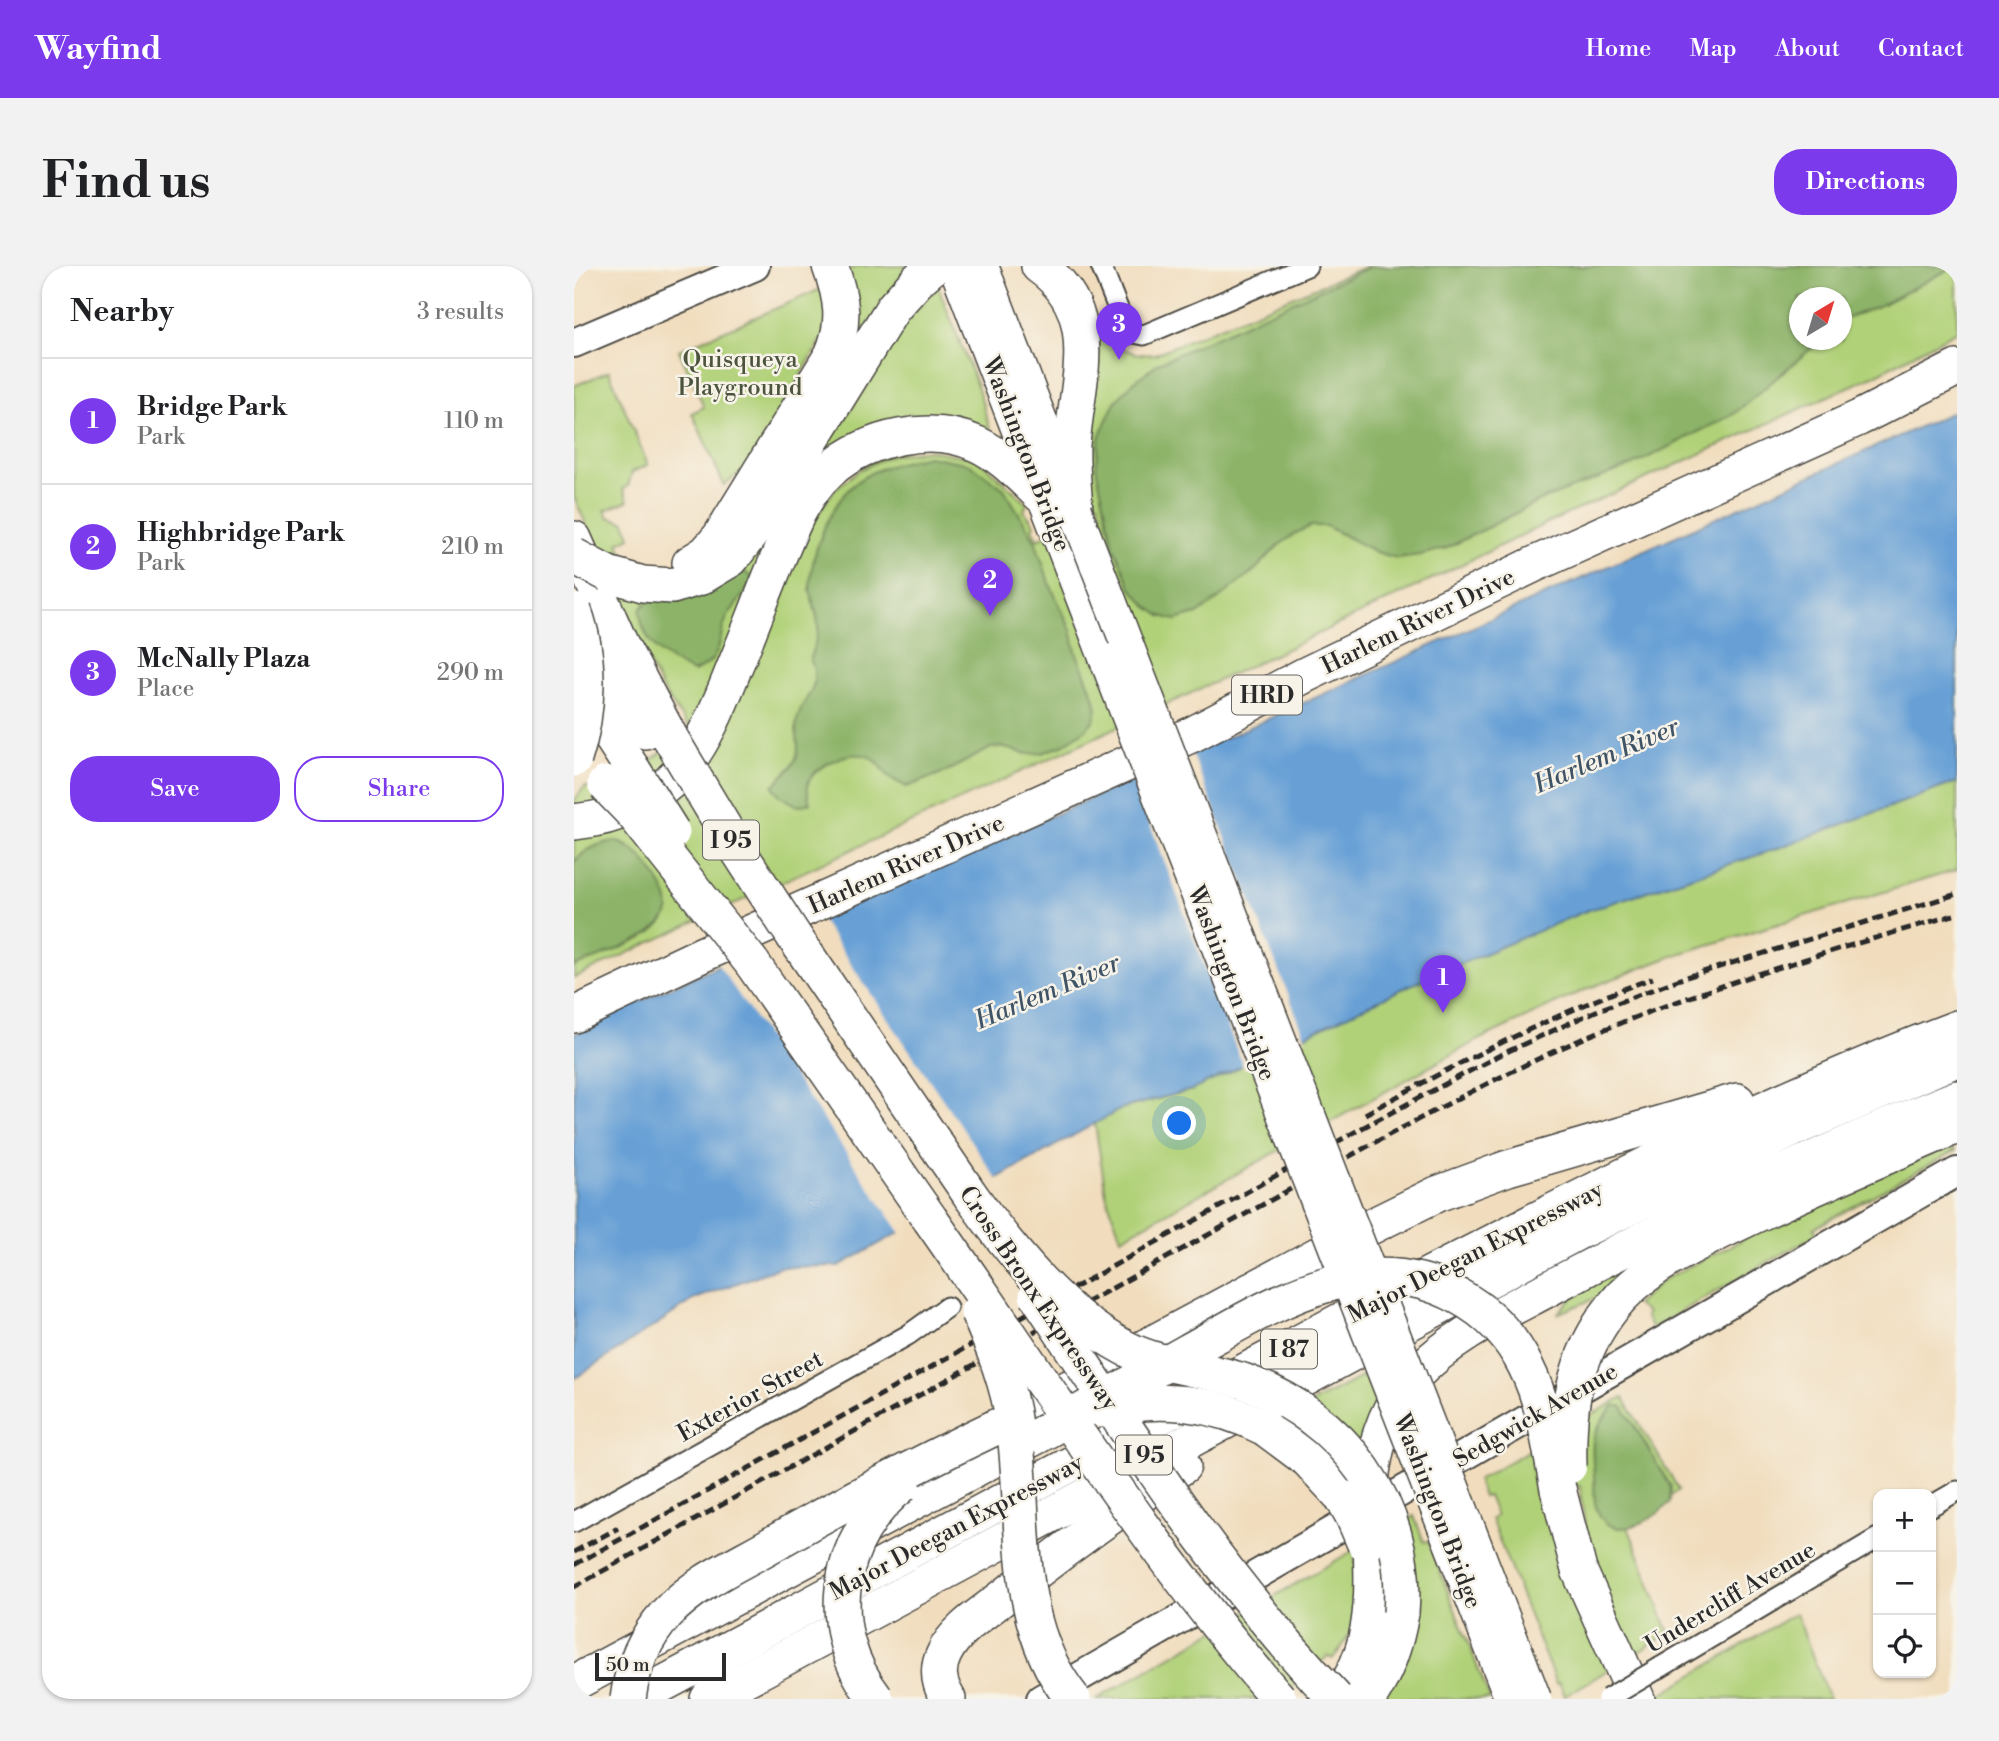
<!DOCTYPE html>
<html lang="en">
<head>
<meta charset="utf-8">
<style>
	:root { --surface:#fff; --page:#f2f2f2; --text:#202124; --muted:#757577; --line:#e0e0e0; --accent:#7c3aed }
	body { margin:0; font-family:"Libre Bodoni",serif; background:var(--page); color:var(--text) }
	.controls { position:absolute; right:21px; bottom:21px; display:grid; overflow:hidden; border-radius:14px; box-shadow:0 2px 5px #0004 }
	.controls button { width:63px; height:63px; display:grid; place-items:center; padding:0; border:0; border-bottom:2px solid var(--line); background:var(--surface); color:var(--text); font:35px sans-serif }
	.compass { position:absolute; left:1215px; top:21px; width:63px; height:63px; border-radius:50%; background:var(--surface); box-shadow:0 2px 5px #0004; rotate:38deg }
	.scale { position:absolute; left:21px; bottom:18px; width:131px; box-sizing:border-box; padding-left:7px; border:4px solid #2b2b2b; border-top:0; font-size:19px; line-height:24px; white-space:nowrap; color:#2b2b2b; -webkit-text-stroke:5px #f7f3e8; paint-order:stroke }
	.you { position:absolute; left:606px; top:858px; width:24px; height:24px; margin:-18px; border:5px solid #fff; border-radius:50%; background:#1a73e8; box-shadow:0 0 0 10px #1a73e833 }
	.badge { display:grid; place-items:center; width:46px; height:46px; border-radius:50%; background:var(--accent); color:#fff; font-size:23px; font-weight:700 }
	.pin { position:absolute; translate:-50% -58px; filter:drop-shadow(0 2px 4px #0008) }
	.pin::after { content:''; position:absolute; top:37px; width:24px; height:21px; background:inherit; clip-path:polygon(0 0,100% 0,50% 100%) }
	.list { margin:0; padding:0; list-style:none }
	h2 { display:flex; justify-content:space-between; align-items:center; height:91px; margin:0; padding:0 28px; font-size:30px }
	h2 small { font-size:23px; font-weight:400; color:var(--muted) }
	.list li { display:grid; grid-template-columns:46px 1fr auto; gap:21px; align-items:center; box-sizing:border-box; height:126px; padding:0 28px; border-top:2px solid var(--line) }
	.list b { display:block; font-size:26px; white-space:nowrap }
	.list p { margin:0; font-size:23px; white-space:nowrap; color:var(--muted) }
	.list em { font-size:23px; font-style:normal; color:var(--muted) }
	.actions { display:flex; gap:14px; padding:21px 28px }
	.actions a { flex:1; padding:16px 0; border:2px solid var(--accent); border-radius:28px; text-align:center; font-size:24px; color:var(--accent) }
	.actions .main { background:var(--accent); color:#fff }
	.icon { flex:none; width:38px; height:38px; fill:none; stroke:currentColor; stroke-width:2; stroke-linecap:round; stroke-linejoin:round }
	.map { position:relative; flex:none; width:1383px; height:1433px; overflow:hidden; border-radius:28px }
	header { display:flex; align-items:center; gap:42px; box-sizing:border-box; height:98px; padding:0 35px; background:var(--accent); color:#fff }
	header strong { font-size:33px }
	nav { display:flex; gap:38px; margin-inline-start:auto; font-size:24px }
	.intro { display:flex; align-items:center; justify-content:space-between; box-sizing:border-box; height:168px; padding:0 42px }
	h1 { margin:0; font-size:49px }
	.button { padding:18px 32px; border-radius:28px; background:var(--accent); color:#fff; font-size:24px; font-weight:700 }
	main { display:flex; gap:42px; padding:0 42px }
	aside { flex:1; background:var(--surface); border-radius:28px; box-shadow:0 2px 5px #0004 }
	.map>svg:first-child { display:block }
</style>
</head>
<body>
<header>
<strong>Wayfind</strong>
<nav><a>Home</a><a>Map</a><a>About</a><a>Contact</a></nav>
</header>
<div class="intro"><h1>Find us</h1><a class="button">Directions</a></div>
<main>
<aside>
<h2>Nearby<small>3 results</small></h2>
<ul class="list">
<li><span class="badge">1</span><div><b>Bridge Park</b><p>Park</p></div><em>110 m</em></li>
<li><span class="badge">2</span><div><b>Highbridge Park</b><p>Park</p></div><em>210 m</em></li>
<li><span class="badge">3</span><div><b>McNally Plaza</b><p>Place</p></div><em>290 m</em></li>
</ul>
<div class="actions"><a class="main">Save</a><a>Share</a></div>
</aside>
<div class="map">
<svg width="1383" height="1433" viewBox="0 0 1383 1433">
	<rect width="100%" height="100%" fill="#f7f3e8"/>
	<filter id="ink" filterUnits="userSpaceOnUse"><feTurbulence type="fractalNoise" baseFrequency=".0143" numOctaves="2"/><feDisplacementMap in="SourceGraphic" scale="14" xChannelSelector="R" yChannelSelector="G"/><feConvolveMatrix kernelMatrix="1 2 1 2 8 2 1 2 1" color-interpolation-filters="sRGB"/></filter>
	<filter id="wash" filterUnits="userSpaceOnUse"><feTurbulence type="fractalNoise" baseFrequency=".00686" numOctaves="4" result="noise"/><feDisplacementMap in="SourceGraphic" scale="28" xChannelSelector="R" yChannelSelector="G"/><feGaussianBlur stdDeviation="1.57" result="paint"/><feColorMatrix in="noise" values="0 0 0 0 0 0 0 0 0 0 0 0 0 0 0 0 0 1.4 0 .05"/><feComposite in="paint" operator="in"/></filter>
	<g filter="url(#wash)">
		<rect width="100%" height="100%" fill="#f1ddbd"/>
		<!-- green -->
		<g fill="#b1d178" stroke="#6e7e52" stroke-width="2" fill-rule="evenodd">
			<path d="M284,0H342L274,83L272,5Z"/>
			<path d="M793,0H1383V65L1301,109L967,260L717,381L0,712V535L11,520L26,528L118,466L89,425L37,322L189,279L194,278L197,284L222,294L238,256L261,223L285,204L317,189L355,184L404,193L453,237L450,245L461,259L458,261L463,273L528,248L524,236L520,237L519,233L507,172L525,88L523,54C534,78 555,91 581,88ZM1226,32H1268V74H1226Z"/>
			<path d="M363,18L404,122L418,170L392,160L225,224L332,57Z"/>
			<path d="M254,20L258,55L176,199L150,219L118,147L130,141L105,84Z"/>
			<path d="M35,105L74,199L58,206L54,220L49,223L54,235L31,244L34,251L51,256L56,271L44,277L52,296L26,290L0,231V120Z"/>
			<path d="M1383,516V604L1101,689L1013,723L908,772L547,972L532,929L521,857L549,842L618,824L834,720L1009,646L1193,586Z"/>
			<path d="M1376,880L1381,885L1240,962L1243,968L1078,1062L1071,1050L1073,1047L1062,1039L1090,1013L1234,941Z"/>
			<path d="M1060,993L1065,1000L1032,1028L983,1048L1003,1026Z"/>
			<path d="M881,1061L782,1221L706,1154Z"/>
			<path d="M1049,1131L1105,1224L1053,1258L1095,1367L1058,1390C1034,1335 1010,1281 1006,1220L997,1221L1034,1404L991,1430L985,1417L982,1418L917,1253L922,1250L914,1230L909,1231L903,1214Z"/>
			<path d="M840,1250L850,1276L854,1275L916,1433H812L806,1269Z"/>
			<path d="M780,1284C785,1324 788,1363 758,1393L754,1390L706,1433H523Z"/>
			<path d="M1222,1347L1255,1433H1079Z"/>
		</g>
		<!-- forest -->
		<g fill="#8cb368" stroke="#5c6f4a" stroke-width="2">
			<path d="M798,0H1381L1307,39L1268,54V32H1226V74H1247L1160,148L1059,199L970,233L873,282L846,289L823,292L802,286L752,260H737L722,267L704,280L682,303L642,335L623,348L602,354L587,350L574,341L557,322L539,279L522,201L526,168L541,136L561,115L584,97Z"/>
			<path d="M354,190L396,198L430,223L461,274L475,316L497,364L502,386L520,430L523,443L520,454L512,463L487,480L468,487L453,488L427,481L417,482L373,505L333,521C329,519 323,516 318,513C311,508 307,498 299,493C281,481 244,497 235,515C232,522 234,530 236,537L224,540L206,530L199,520C207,511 220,501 223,489C226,481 222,470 222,461C224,431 251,426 236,393C238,384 244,372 244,362C245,348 236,334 236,320C237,287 256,236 284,215C304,200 330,196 354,190Z"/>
			<path d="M171,306L179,312C173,327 164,335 155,348C140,374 154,392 119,406C90,393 68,378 66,344L73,336Z"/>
			<path d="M42,575C62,582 73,596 84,614C90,623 98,638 93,649C83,673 23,691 0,701V596C11,583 25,577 42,575Z"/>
			<path d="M1040,1139L1049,1141L1097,1221L1096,1237C1076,1256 1035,1280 1022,1241C1019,1232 1021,1218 1020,1209C1019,1197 1017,1183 1020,1171C1024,1158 1031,1149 1040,1139Z"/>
		</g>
		<!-- water -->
		<path fill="#68a0d6" stroke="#4a6680" stroke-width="2" d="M1383,144V516L1193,586L1009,646L834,720L618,824L549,842L265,1000L206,1001L121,1033L0,1113V768L94,722Z"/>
		<!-- pier -->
		<g fill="#f1ddbd">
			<path d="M617,485L732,773L670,803L558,511Z"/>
			<path d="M245,651L424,915L328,969L143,697Z"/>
		</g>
	</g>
	<g filter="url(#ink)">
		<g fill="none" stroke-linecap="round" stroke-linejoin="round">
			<defs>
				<g id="minor">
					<path d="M527,0L551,60L560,67L570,69L733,0"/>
					<path d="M1357,1240L1383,1225"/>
					<path d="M0,1256L334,1069L373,1041"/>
					<path d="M1087,1401L1304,1272"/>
				</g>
				<g id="secondary">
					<path d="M0,77L181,0"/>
					<path d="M467,1433L1383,906"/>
				</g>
				<g id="primary">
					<path d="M381,0L532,394"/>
					<path d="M408,0L495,228"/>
				</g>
				<g id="motorway">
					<path d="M465,0C530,45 503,114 498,179C497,201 500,223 501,244"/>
					<path d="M0,273L47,379L97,473"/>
					<path d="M116,297L132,287L146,271L258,89C272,57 268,32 256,0"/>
					<path d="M34,308L69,318L98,320L127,311L157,293L189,252L319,42L345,13L360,0"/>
					<path d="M2,368L71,465"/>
					<path d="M0,414L57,501"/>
					<path d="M0,556C100,546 128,484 161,400C182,350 200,297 224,247C233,231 242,216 256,204C294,171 357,157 403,178C429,190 449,213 470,232"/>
					<path d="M221,672L397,930"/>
					<path d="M178,697L356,953"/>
					<path d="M0,749L127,689L619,468L731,409L963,297L1285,152L1383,102"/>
					<path d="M1047,1031C1083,994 1128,975 1173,953C1242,920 1313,890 1383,860"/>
					<path d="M422,1161L794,962L863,928L934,902L1163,835"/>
					<path d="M691,1162L734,1194L769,1232"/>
					<path d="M797,1215C801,1177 813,1138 841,1109C880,1068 934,1045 983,1018C1113,949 1247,886 1383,832"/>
					<path d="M984,1223L1005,1304L1063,1433"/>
					<path d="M0,1417L465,1169"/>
					<path d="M61,1433C311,1299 559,1163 810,1032C998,935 1185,837 1383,762"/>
					<path d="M134,1433L1002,967L1226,860L1383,793"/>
					<path d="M374,1433C365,1418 362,1404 370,1388C381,1364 408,1348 427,1333C486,1286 547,1242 609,1200"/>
					<path d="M763,1433C801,1385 799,1332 797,1274"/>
					<path d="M794,1433C812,1407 822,1378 827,1347"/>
				</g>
			</defs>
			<!-- minor casing -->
			<use href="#minor" stroke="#494641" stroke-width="23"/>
			<!-- secondary casing -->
			<use href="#secondary" stroke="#494641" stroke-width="32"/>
			<!-- primary casing -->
			<use href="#primary" stroke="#494641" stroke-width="35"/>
			<!-- motorway casing -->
			<use href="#motorway" stroke="#494641" stroke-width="38"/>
			<!-- minor -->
			<use href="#minor" stroke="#fff" stroke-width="19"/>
			<!-- secondary -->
			<use href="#secondary" stroke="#fff" stroke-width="28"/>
			<!-- primary -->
			<use href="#primary" stroke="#fff" stroke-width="32"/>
			<!-- motorway -->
			<use href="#motorway" stroke="#fff" stroke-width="35"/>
			<!-- rail -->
			<g stroke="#2b2b2b" stroke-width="5" stroke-dasharray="10 5" stroke-linecap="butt">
				<path d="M791,848C884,797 979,748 1079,712"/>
				<path d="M0,1286L44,1262"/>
				<path d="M0,1299L788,862L928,788L1022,745L1106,713L1383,628"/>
				<path d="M0,1321L796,879C879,835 962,790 1049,756C1158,713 1271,681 1383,648"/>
			</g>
			<defs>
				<path id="minor-bridge" d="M1033,1433L1087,1401"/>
				<g id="primary-bridge">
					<path d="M501,244L961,1433"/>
					<path d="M532,394L937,1433"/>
				</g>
				<g id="motorway-bridge">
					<path d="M0,290L34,308"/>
					<path d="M0,345C17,391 15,447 0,493"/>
					<path d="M97,473L158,575L221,672"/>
					<path d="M57,501L98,566"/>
					<path d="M31,518L59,547L178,697"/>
					<path d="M397,930C438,987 488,1049 551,1082C588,1101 630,1102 669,1115C769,1150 836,1239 827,1347"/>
					<path d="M356,953C470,1115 575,1284 705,1433"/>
					<path d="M463,1029C556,1169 645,1311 762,1433"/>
					<path d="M404,1046C420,1082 435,1120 440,1159C453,1251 436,1356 499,1433"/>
					<path d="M529,1144C583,1129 641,1136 691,1162"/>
					<path d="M465,1169C514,1141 564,1114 613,1086C696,1040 788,978 884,1030C914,1046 937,1070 952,1101C971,1138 976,1183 984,1223"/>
					<path d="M995,1200C993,1134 1002,1082 1047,1031"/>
					<path d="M769,1232L779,1250L791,1278"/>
					<path d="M54,1433C58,1401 71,1371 93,1347C121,1317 160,1300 195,1280C269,1237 344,1198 422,1161"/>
					<path d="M302,1433C247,1363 261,1272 329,1218"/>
				</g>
			</defs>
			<!-- minor-bridge casing -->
			<use href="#minor-bridge" stroke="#494641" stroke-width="23" stroke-linecap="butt"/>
			<!-- primary-bridge casing -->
			<use href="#primary-bridge" stroke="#494641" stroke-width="35" stroke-linecap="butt"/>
			<!-- motorway-bridge casing -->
			<use href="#motorway-bridge" stroke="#494641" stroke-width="38" stroke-linecap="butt"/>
			<!-- minor-bridge -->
			<use href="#minor-bridge" stroke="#fff" stroke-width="19"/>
			<!-- primary-bridge -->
			<use href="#primary-bridge" stroke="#fff" stroke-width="32"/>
			<!-- motorway-bridge -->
			<use href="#motorway-bridge" stroke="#fff" stroke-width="35"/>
		</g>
	</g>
	<g text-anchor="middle" stroke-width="5" stroke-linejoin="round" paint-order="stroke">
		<!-- shield labels -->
		<g fill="#f7f3e8" stroke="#686764" stroke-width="2">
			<rect x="658" y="409.5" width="70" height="39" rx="5"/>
			<rect x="129" y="554.5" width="56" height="39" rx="5"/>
			<rect x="687" y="1063.5" width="56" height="39" rx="5"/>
			<rect x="542" y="1169.5" width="56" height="39" rx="5"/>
		</g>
		<g font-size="23" font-weight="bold" fill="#2b2b2b">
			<text x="693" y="437">HRD</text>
			<text x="157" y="582">I 95</text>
			<text x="715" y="1091">I 87</text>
			<text x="570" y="1197">I 95</text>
		</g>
		<!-- park labels -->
		<g font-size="24" fill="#4c543e" stroke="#f7f3e8">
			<text x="166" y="101">Quisqueya<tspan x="166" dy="28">Playground</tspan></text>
		</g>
		<!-- street labels -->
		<g font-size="24" fill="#2b2b2b" stroke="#f7f3e8">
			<text transform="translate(453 188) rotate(69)" y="8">Washington Bridge</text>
			<text transform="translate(844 355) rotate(-26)" y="8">Harlem River Drive</text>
			<text transform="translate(332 598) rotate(-24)" y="8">Harlem River Drive</text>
			<text transform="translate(658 717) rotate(69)" y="8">Washington Bridge</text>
			<text transform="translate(901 986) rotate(-27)" y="8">Major Deegan Expressway</text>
			<text transform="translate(465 1032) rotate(56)" y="8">Cross Bronx Expressway</text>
			<text transform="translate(176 1130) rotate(-29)" y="8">Exterior Street</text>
			<text transform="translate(961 1149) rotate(-30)" y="8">Sedgwick Avenue</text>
			<text transform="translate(864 1245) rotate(69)" y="8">Washington Bridge</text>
			<text transform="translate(382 1261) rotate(-28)" y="8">Major Deegan Expressway</text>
			<text transform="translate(1156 1331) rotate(-31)" y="8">Undercliff Avenue</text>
		</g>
		<!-- water labels -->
		<g font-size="26" font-style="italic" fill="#405467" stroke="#f7f3e8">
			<text transform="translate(1032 489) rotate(-23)" y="9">Harlem River</text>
			<text transform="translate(473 725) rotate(-23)" y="9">Harlem River</text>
		</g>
	</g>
</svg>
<div class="controls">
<button>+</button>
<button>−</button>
<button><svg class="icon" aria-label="locate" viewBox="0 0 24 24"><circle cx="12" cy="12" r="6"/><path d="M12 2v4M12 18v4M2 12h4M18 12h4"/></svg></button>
</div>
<svg class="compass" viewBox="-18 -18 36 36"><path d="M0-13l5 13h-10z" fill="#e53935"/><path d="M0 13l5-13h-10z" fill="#757577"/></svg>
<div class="scale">50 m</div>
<div class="you"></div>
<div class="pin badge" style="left:869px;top:747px">1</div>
<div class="pin badge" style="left:416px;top:350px">2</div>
<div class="pin badge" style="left:545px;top:94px">3</div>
</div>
</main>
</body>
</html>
